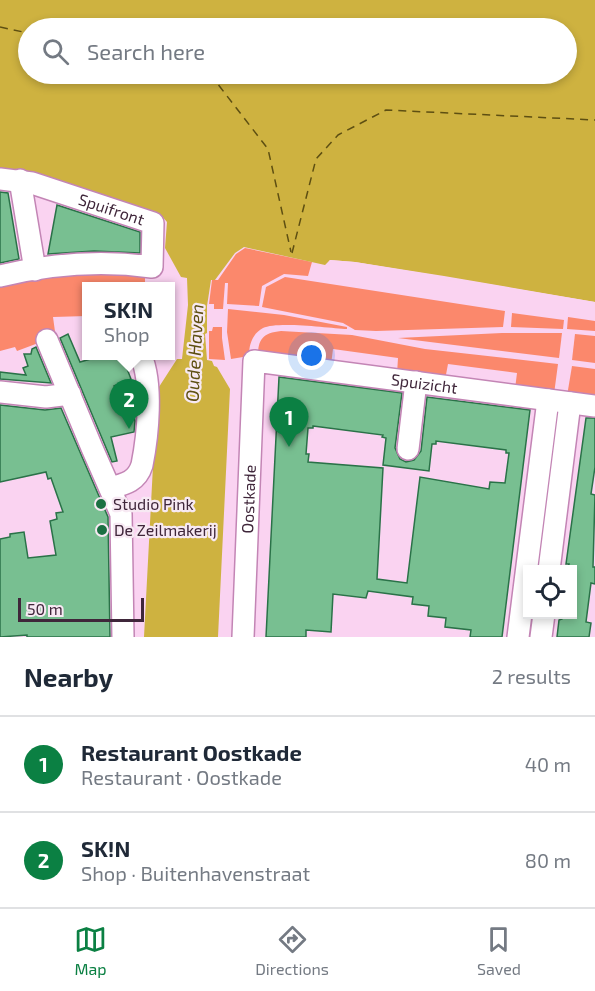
<!DOCTYPE html>
<html lang="en">
<head>
<meta charset="utf-8">
<style>
	:root { --surface:#fff; --page:#f6f6f7; --text:#1f2937; --muted:#747a83; --line:#e0e1e3; --accent:#0b8043 }
	body { margin:0; font-family:"Exo 2",sans-serif; background:var(--page); color:var(--text) }
	.controls { position:absolute; right:18px; bottom:18px; display:grid; overflow:hidden; border-radius:0px; box-shadow:0 3px 9px #0003 }
	.controls button { width:54px; height:54px; display:grid; place-items:center; padding:0; border:0; border-bottom:2px solid var(--line); background:var(--surface); color:var(--text); font:30px sans-serif }
	.scale { position:absolute; left:18px; bottom:15px; width:126px; box-sizing:border-box; padding-left:6px; border:3px solid #3f263a; border-top:0; font-size:16px; line-height:21px; white-space:nowrap; color:#3f263a; -webkit-text-stroke:4px #f7e9f3; paint-order:stroke }
	.you { position:absolute; left:312px; top:356px; width:21px; height:21px; margin:-15px; border:4px solid #fff; border-radius:50%; background:#1a73e8; box-shadow:0 0 0 9px #1a73e833 }
	.badge { display:grid; place-items:center; width:39px; height:39px; border-radius:50%; background:var(--accent); color:#fff; font-size:20px; font-weight:700 }
	.pin { position:absolute; translate:-50% -50px; filter:drop-shadow(0 2px 3px #0008) }
	.pin::after { content:''; position:absolute; top:32px; width:21px; height:18px; background:inherit; clip-path:polygon(0 0,100% 0,50% 100%) }
	.popup { position:absolute; left:82px; top:282px; width:93px; height:78px; box-sizing:border-box; display:grid; place-content:center; border-radius:0px; background:var(--surface); filter:drop-shadow(0 2px 4px #0005); font-size:20px; white-space:nowrap; color:var(--muted) }
	.popup b { font-size:22px; color:var(--text) }
	.popup::after { content:''; position:absolute; left:50%; top:100%; margin-left:-12px; border:12px solid transparent; border-top-color:var(--surface) }
	.list { margin:0; padding:0; list-style:none }
	h2 { display:flex; justify-content:space-between; align-items:center; height:78px; margin:0; padding:0 24px; font-size:26px }
	h2 small { font-size:20px; font-weight:400; color:var(--muted) }
	.list li { display:grid; grid-template-columns:39px 1fr auto; gap:18px; align-items:center; box-sizing:border-box; height:96px; padding:0 24px; border-top:2px solid var(--line) }
	.list b { display:block; font-size:22px; white-space:nowrap }
	.list p { margin:0; font-size:20px; white-space:nowrap; color:var(--muted) }
	.list em { font-size:20px; font-style:normal; color:var(--muted) }
	.icon { flex:none; width:33px; height:33px; fill:none; stroke:currentColor; stroke-width:2; stroke-linecap:round; stroke-linejoin:round }
	.map { position:relative; flex:none; width:595px; height:637px; overflow:hidden }
	.search { position:absolute; background:var(--surface); box-shadow:0 3px 9px #0003; left:18px; right:18px; top:18px; height:66px; display:flex; align-items:center; gap:15px; box-sizing:border-box; padding:0 21px; border-radius:33px; color:var(--muted); font-size:22px }
	.sheet { height:270px; background:var(--surface) }
	nav { display:flex; justify-content:space-around; align-items:center; box-sizing:border-box; height:84px; border-top:2px solid var(--line); background:var(--surface); font-size:16px; color:var(--muted) }
	nav a { display:grid; justify-items:center; gap:3px }
	nav .on { color:var(--accent) }
	.map>svg:first-child { display:block }
</style>
</head>
<body>
<div class="map">
<svg width="595" height="637" viewBox="0 0 595 637">
	<rect width="100%" height="100%" fill="#fad3f1"/>
	<!-- green -->
	<g fill="#fb886c">
		<path d="M245,248L312,262L308,276L284,274L262,286L259,306L227,304L228,283H225L223,309H214V304H209L212,280H218L236,254Z"/>
		<path d="M93,273L145,274V286H87V316L53,317L56,339H49L17,351L15,347L0,351V284L30,277Z"/>
		<path d="M285,277L505,311L503,327L376,331L355,330L343,323L262,307L266,287Z"/>
		<path d="M228,309L284,315L347,327V329C329,328 277,321 263,328C252,334 249,345 249,356L231,359L227,332Z"/>
		<path d="M512,313L564,320L563,329L511,327Z"/>
		<path d="M568,317L595,321V331L567,329Z"/>
		<path d="M213,327H222V338L225,360L209,359V331H212Z"/>
		<path d="M281,331L352,335L425,349L558,364L554,394L515,389L517,373L448,364L445,380L397,374L398,358L333,349L331,365L258,356C258,339 263,333 281,331Z"/>
		<path d="M502,333H562L559,358L398,338Z"/>
		<path d="M575,334L595,336V363L572,360Z"/>
		<path d="M572,366L595,369V399L567,396Z"/>
	</g>
	<!-- water -->
	<path fill="#ceb240" fill-rule="evenodd" d="M0,0H595V302L355,262L330,260L325,265L244,247L235,253L215,280H211L207,306V333L205,334L207,360L212,361L214,366L217,367L230,389L218,637H144L157,390L177,359H182L188,305L187,278L181,277L165,248L167,222L161,215L13,171L0,170ZM28,28H566V74H28Z"/>
	<!-- pier -->
	<path fill="#fad3f1" d="M330,260L355,262L444,276L595,302V305L355,265L332,262L324,268Z"/>
	<g fill="none" stroke-linecap="round" stroke-linejoin="round">
		<!-- ferry -->
		<g stroke="#5e4f12" stroke-width="1.5" stroke-dasharray="8 6" stroke-linecap="butt">
			<path d="M0,27L28,33"/>
			<path d="M210,74L268,149L291,252"/>
			<path d="M292,253L316,159L338,135L386,110L595,120"/>
		</g>
	</g>
	<!-- building -->
	<g fill="#78bf91" stroke="#2a7248" stroke-width="1.5" fill-rule="evenodd">
		<path d="M0,192L8,193L19,259L0,263Z"/>
		<path d="M57,205L140,232V253L94,251L48,254Z"/>
		<path d="M68,334L80,362L101,356H122L131,379L114,386L123,409L132,407L135,421L134,432L111,437L117,461L112,462L60,338Z"/>
		<path d="M36,347L51,383L0,379V372L26,375L23,368L28,366L24,354H31L32,349Z"/>
		<path d="M279,377L402,393L395,448L400,459L406,462L414,460L421,451L427,397L530,410L502,637H470L471,630L445,627L446,618L428,616L429,606L412,604L413,597L368,591L366,598L333,594L331,632L306,630V637H266ZM313,426L383,435L382,437L386,438L383,465L429,471L432,444H436V441L506,450V453H509L505,483L490,482L489,489L420,477L407,583L377,579L383,468L308,462L309,454H306L308,428H313Z"/>
		<path d="M0,405L45,410L61,408L108,517L110,637H27V635L0,637V539L10,537V534L24,532L28,558L56,555L50,521L57,519L56,513L63,512L51,478L48,479L46,472L0,482Z"/>
		<path d="M586,418H595V467L591,494L595,495L593,567H595V584L591,583L586,622L591,623L589,637H557L559,620L562,619V615H573V570H568L569,564H566Z"/>
	</g>
	<g fill="none" stroke-linecap="round" stroke-linejoin="round">
		<defs>
			<g id="minor">
				<path id="s1" d="M0,179L32,183L153,223L152,267C101,260 50,264 0,276"/>
				<path d="M20,180L35,270"/>
				<path d="M47,340L92,448L121,514L123,637"/>
				<path d="M0,392L46,397L70,394"/>
				<path d="M408,449L416,382"/>
				<path d="M110,488C126,484 137,481 142,465C148,435 153,384 141,356"/>
				<path d="M549,570L570,403"/>
				<path id="s2" d="M243,637L254,361L595,406"/>
				<path d="M518,637L548,400"/>
				<path d="M541,637L544,614"/>
			</g>
		</defs>
		<!-- minor casing -->
		<use href="#minor" stroke="#c385b5" stroke-width="24"/>
		<!-- minor -->
		<use href="#minor" stroke="#fff" stroke-width="21"/>
	</g>
	<!-- markers -->
	<g fill="#1b7042" stroke="#f7e9f3" stroke-width="2">
		<circle cx="101" cy="504" r="6"/>
		<circle cx="102" cy="530" r="6"/>
	</g>
	<g text-anchor="middle" stroke-width="4.5" stroke-linejoin="round" paint-order="stroke">
		<!-- street labels -->
		<g font-size="16" fill="#3f263a" stroke="#f7e9f3">
			<text dy="6" stroke="none"><textPath href="#s1" startOffset="116">Spuifront</textPath></text>
			<text dy="6" stroke="none"><textPath href="#s2" startOffset="448">Spuizicht</textPath></text>
			<text dy="6" stroke="none"><textPath href="#s2" startOffset="138">Oostkade</textPath></text>
		</g>
		<!-- poi labels -->
		<g font-size="16" fill="#3f263a" stroke="#f7e9f3" text-anchor="start">
			<text x="113" y="510">Studio Pink</text>
			<text x="114" y="536">De Zeilmakerij</text>
		</g>
		<!-- water labels -->
		<g font-size="18" font-style="italic" fill="#5e4f12" stroke="#f7e9f3">
			<text transform="translate(195 353) rotate(-87)" y="6">Oude Haven</text>
		</g>
	</g>
</svg>
<div class="controls">
<button><svg class="icon" aria-label="locate" viewBox="0 0 24 24"><circle cx="12" cy="12" r="6"/><path d="M12 2v4M12 18v4M2 12h4M18 12h4"/></svg></button>
</div>
<div class="scale">50 m</div>
<div class="you"></div>
<div class="pin badge" style="left:289px;top:447px">1</div>
<div class="pin badge" style="left:129px;top:429px">2</div>
<div class="popup"><b>SK!N</b>Shop</div>
<div class="search"><svg class="icon" aria-label="search" viewBox="0 0 24 24"><circle cx="10" cy="10" r="6"/><path d="M15 15l6 6"/></svg>Search here</div>
</div>
<section class="sheet">
<h2>Nearby<small>2 results</small></h2>
<ul class="list">
<li><span class="badge">1</span><div><b>Restaurant Oostkade</b><p>Restaurant · Oostkade</p></div><em>40 m</em></li>
<li><span class="badge">2</span><div><b>SK!N</b><p>Shop · Buitenhavenstraat</p></div><em>80 m</em></li>
</ul>
</section>
<nav>
<a class="on"><svg class="icon" aria-label="map" viewBox="0 0 24 24"><path d="M3 6l6-2 6 2 6-2v14l-6 2-6-2-6 2zM9 4v14M15 6v14"/></svg>Map</a>
<a><svg class="icon" aria-label="directions" viewBox="0 0 24 24"><path d="M12 3l9 9-9 9-9-9zM9 14v-3h6M13 9l2 2-2 2"/></svg>Directions</a>
<a><svg class="icon" aria-label="saved" viewBox="0 0 24 24"><path d="M7 4h10v16l-5-4-5 4z"/></svg>Saved</a>
</nav>
</body>
</html>
